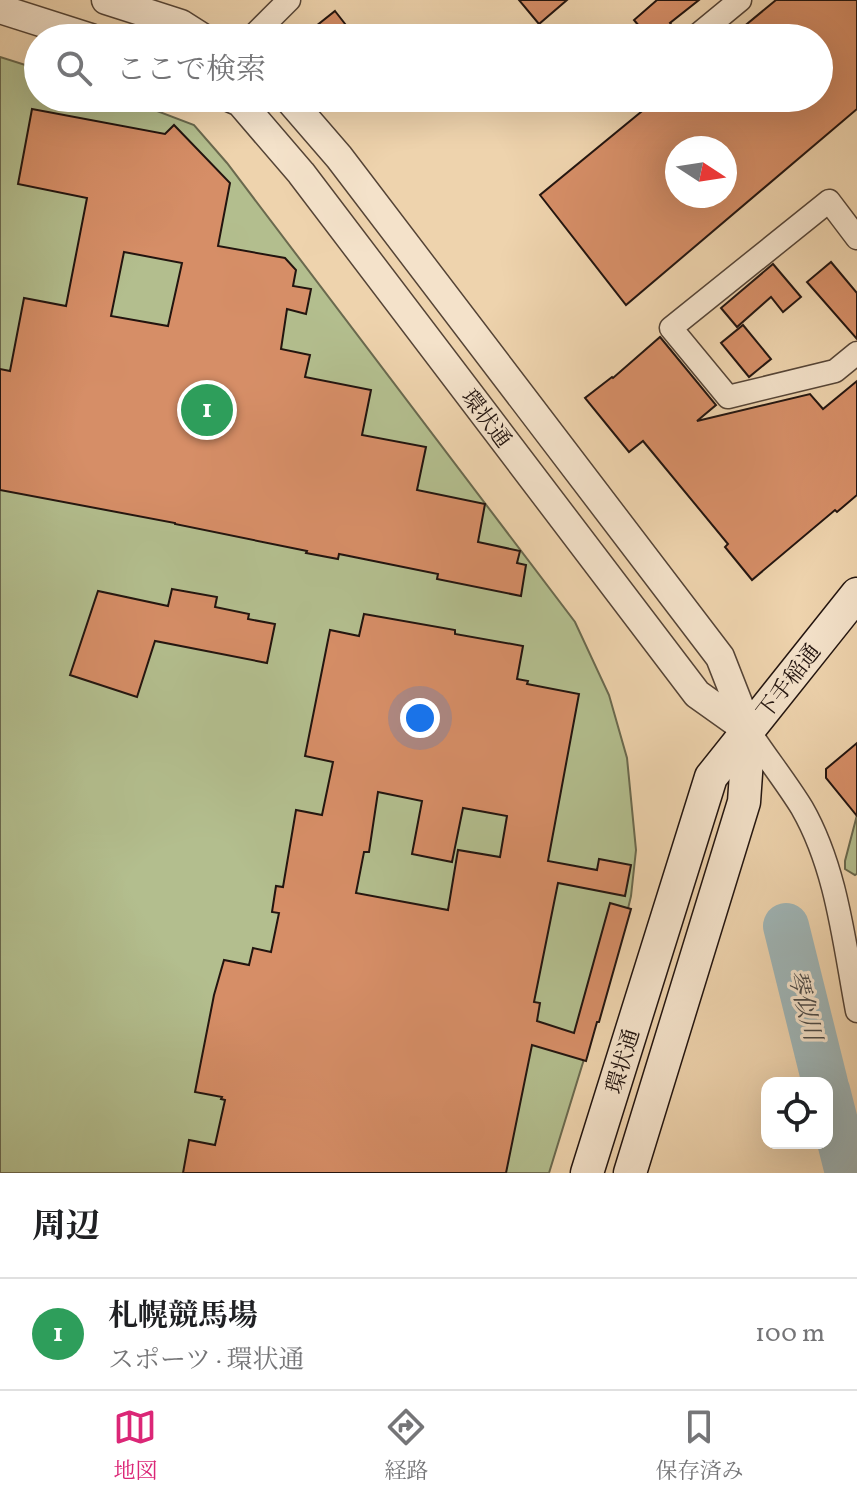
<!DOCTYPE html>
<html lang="ja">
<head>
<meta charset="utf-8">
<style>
	:root { --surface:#fff; --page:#f6f6f6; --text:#202124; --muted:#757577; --line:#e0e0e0; --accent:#db2777 }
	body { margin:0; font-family:Vollkorn,"Noto Serif JP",serif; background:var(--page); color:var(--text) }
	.controls { position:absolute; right:24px; bottom:24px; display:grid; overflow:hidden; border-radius:16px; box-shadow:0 8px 32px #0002 }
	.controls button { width:72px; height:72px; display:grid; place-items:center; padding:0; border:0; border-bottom:2px solid var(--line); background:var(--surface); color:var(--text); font:40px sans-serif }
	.compass { position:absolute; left:665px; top:136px; width:72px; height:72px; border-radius:50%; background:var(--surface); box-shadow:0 8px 32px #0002; rotate:102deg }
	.you { position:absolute; left:420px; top:718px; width:28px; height:28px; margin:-20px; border:6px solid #fff; border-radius:50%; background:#1a73e8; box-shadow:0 0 0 12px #1a73e833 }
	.badge { display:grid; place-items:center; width:52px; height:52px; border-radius:50%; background:var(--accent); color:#fff; font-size:26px; font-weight:700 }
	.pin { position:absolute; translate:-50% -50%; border:4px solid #fff; box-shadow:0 2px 8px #0006 }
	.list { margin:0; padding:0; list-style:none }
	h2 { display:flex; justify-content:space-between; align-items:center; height:104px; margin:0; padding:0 32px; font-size:34px }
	h2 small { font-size:26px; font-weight:400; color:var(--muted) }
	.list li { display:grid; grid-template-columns:52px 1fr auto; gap:24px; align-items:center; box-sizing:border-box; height:112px; padding:0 32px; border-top:2px solid var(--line) }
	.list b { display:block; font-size:30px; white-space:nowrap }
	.list p { margin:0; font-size:26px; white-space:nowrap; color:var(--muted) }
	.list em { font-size:26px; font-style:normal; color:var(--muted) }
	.icon { flex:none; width:44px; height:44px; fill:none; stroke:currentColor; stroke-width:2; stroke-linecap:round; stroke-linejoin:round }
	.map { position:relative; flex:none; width:857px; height:1173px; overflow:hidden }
	.search { position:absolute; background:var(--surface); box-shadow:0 8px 32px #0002; left:24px; right:24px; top:24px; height:88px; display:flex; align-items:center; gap:20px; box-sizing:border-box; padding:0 28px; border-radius:44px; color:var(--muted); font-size:30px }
	.sheet { height:216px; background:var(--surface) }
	nav { display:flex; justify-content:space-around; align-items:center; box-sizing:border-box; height:112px; border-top:2px solid var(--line); background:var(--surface); font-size:22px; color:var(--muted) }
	nav a { display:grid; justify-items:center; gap:4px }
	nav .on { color:var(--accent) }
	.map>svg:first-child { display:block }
</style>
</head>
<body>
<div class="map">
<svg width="857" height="1173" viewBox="0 0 857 1173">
	<rect width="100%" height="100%" fill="#eed3ad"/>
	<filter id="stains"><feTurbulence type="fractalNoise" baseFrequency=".0025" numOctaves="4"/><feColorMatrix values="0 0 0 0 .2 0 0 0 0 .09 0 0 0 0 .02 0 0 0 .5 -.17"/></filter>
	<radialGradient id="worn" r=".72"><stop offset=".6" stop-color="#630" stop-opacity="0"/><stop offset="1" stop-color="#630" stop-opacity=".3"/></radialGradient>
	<!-- green -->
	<g fill="#b3be8e" stroke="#6a694e" stroke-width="2">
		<path d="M0,57L38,69V98H123L194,125L227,163L575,622L609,695L627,758L636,850L631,896L620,942L549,1173H0Z"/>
		<path d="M857,815V874L855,875L845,869V861Z"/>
	</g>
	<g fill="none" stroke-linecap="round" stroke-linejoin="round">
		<!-- river -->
		<g stroke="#9fb5b6" stroke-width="46">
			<path d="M786,926L825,1083"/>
			<path d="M827,1090L848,1173"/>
		</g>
	</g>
	<!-- building -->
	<g fill="#d68e67" stroke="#22140f" stroke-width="2" fill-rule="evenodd">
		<path d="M519,0H567L539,24Z"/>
		<path d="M657,0H699L670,23L676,30L666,38H649L634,20Z"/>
		<path d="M776,0H857V109L626,305L540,195L658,98H819V38H730ZM677,148H725V196H677Z"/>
		<path d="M335,11L356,38H301Z"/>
		<path d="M32,109L165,134L174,125L230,183L218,246L285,258L296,270L293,286L311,289L306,314L287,309L281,349L310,355L305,377L371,390L362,435L426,447L417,490L485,504L478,542L520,551L517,563L526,565L521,596L437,579L438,574L339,554L338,559L306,553L307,551L175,524V523L0,490V369L10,371L24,298L66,306L87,198L18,184ZM124,252L182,263L168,326L111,316Z"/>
		<path d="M831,262L857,293V339L807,282Z"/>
		<path d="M773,264L801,297L783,312L771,297L737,327L721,308Z"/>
		<path d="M743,325L771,359L749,377L721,343Z"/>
		<path d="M660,337L716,405L697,421L810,394L823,409L857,381V495L837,512L835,510L752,580L725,547L728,544L643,441L629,452L585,398L612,377L613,378Z"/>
		<path d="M172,589L217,597L215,607L249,614L248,619L275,624L267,663L155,641L137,697L70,675L98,591L168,606Z"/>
		<path d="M364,614L455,630V634L523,646L517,679L528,681L527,684L579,694L548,861L597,870L599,859L631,865L625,896L558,883L534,1002L540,1003L537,1021L574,1033L610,903L631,909L599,1022H597L586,1061L532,1045L506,1173H183L189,1140L215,1145L225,1100L221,1099L222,1097L195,1092L214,995L224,960L249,965L253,948L271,952L279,913L272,912L276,886L283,887L296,810L322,815L333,762L305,756L330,630L359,636ZM378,792L422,801L412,854L452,862L463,808L507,816L500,857L458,850L448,910L356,893L364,852H369Z"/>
		<path d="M857,743V816L826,778V769Z"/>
	</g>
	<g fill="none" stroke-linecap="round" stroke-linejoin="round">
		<defs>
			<g id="minor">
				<path d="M251,38L289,0"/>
				<path d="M694,38L740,0"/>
				<path d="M857,238L829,201L671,328L728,397L835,371L857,353"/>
				<path d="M749,731C766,757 786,782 802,808C837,869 844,943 857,1011"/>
			</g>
			<g id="tertiary">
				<path d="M106,0L181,24L203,38"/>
				<path d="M0,9L91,38"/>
				<path d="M231,98L240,102L301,173L697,694L749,731"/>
				<path d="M288,98L339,157L720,657L749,731"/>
			</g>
			<g id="secondary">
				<path d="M587,1173L711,777L857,594"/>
				<path d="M630,1173L744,802L749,731"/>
			</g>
		</defs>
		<!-- minor casing -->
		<use href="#minor" stroke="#554436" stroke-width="25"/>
		<!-- tertiary casing -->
		<use href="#tertiary" stroke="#554436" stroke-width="31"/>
		<!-- secondary casing -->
		<use href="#secondary" stroke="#22140f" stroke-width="35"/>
		<!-- minor -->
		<use href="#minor" stroke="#f4e2ca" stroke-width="22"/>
		<!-- tertiary -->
		<use href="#tertiary" stroke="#f4e2ca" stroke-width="28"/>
		<!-- secondary -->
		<use href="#secondary" stroke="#f4e2ca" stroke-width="32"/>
	</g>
	<g text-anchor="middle" stroke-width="6" stroke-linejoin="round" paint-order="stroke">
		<!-- street labels -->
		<g font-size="22" fill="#22140f" stroke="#f4e2ca">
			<text transform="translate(487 418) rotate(53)" y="8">環状通</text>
			<text transform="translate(788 681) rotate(-52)" y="8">下手稲通</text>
			<text transform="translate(622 1061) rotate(-73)" y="8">環状通</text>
		</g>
		<!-- water labels -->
		<g font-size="24" font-style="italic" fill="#4e4c49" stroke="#f4e2ca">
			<text transform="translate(805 1005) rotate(76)" y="8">琴似川</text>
		</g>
	</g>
	<rect width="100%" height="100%" filter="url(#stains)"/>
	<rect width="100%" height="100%" fill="url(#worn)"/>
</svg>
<div class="controls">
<button><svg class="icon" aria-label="locate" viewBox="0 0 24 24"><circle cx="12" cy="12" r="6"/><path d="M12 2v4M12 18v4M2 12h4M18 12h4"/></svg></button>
</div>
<svg class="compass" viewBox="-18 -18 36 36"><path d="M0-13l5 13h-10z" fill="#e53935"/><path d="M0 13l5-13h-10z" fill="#757577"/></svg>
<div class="you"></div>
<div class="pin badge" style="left:207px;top:410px;background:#2e9e5b">1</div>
<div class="search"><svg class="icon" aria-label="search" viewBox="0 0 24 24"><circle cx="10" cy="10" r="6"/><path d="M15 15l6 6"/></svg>ここで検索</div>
</div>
<section class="sheet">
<h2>周辺<small></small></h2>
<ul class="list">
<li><span class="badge" style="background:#2e9e5b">1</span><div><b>札幌競馬場</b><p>スポーツ · 環状通</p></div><em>100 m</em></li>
</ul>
</section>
<nav>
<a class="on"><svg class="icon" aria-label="map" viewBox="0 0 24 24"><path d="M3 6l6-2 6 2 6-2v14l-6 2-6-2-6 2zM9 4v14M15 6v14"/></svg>地図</a>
<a><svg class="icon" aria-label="directions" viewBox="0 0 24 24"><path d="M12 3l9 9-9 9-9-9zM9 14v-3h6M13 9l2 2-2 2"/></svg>経路</a>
<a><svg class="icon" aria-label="saved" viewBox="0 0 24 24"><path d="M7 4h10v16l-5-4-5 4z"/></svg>保存済み</a>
</nav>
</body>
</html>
